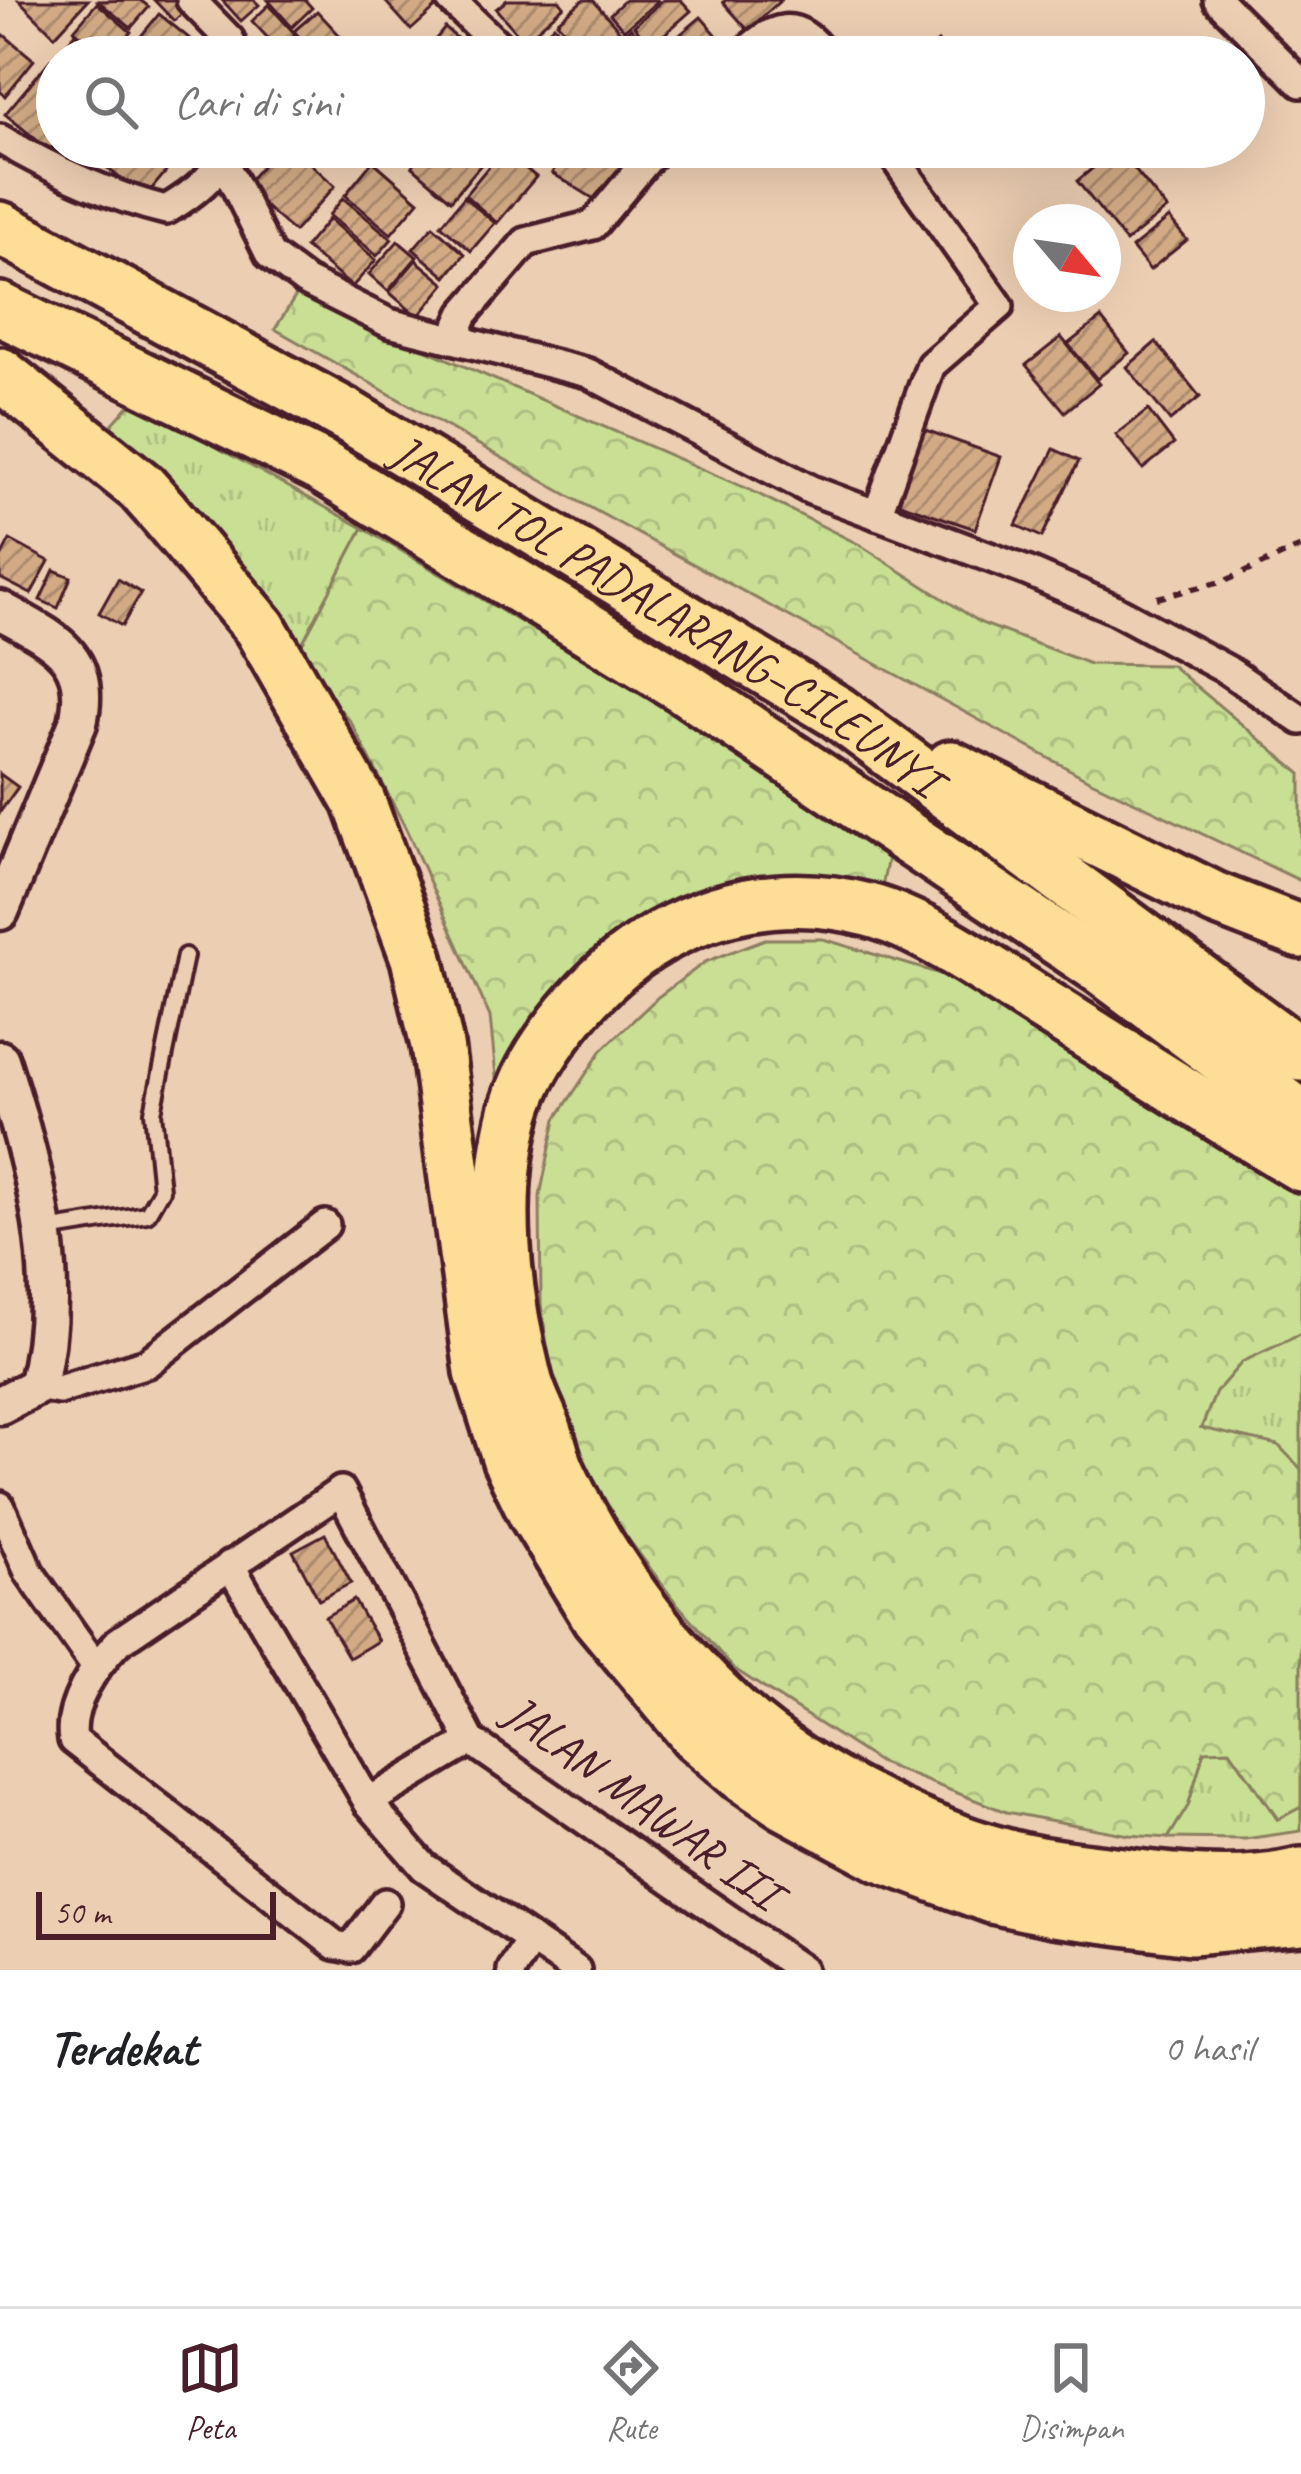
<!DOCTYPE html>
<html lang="id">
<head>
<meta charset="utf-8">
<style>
	:root { --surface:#fff; --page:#f2f2f2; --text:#202124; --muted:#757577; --line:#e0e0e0; --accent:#4a1f2b }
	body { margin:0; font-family:Caveat,sans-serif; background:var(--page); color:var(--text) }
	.compass { position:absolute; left:1013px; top:204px; width:108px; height:108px; border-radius:50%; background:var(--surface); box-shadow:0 12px 48px #0002; rotate:119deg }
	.scale { position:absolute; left:36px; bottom:30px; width:240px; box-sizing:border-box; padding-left:12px; border:6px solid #4a1f2b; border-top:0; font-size:33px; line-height:42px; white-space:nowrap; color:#4a1f2b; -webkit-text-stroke:9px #ecceb2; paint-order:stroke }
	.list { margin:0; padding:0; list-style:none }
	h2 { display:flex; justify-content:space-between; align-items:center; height:156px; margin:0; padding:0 48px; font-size:51px }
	h2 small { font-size:39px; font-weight:400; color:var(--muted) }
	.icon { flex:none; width:66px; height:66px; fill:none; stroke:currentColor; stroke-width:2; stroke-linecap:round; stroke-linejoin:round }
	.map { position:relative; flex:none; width:1301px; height:1970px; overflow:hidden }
	.search { position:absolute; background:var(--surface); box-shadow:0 12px 48px #0002; left:36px; right:36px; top:36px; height:132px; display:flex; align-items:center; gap:30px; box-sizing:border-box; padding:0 42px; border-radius:66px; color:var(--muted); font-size:45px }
	.sheet { height:336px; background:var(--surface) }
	nav { display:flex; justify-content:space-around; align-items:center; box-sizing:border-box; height:168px; border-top:3px solid var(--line); background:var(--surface); font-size:33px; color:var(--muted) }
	nav a { display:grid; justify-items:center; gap:6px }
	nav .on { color:var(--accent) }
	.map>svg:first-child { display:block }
</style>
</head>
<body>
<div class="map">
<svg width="1301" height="1970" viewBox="0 0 1301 1970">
	<defs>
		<pattern id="grass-tufts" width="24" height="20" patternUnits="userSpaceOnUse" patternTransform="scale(3)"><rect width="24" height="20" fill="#c9df94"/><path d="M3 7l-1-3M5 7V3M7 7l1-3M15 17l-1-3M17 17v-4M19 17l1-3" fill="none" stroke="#aebf80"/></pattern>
		<pattern id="forest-crowns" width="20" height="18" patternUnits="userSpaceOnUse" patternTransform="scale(3)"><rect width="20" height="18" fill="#c9df94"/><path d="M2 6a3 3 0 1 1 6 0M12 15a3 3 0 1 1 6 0" fill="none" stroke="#aebf80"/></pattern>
		<pattern id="building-hatch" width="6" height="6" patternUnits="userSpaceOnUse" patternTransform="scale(3)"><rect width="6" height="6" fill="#d2ab85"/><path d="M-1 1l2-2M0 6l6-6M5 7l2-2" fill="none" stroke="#ac8b6d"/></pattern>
	</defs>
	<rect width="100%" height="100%" fill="#ecceb2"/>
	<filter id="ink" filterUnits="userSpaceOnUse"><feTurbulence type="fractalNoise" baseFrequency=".00833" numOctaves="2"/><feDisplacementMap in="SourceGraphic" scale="24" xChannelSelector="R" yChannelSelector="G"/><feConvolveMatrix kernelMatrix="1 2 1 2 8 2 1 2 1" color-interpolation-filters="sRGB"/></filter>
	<g filter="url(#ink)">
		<!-- grass -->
		<g fill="url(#grass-tufts)" stroke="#8a7f60" stroke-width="3">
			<path d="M133,401L363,528L295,657L108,429Z"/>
			<path d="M1301,1334V1469L1278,1445L1201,1429L1216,1392L1242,1362Z"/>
			<path d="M1204,1750H1230L1277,1819L1301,1807V1831L1245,1839L1168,1838L1188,1806Z"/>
		</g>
		<!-- forest -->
		<g fill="url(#forest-crowns)" stroke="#8a7f60" stroke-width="3">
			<path d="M297,294L748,489L860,545L981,623L1090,664L1171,665L1301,774V881L1087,779L578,501L275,329Z"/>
			<path d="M363,528L675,714L890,848L882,887L804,882L729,890L498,1096L490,1017L406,829L351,722L295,657Z"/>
			<path d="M765,939H823L947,976L1050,1028L1301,1181V1334L1242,1362L1216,1392L1201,1428L1278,1445L1301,1469V1807L1278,1819L1230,1750L1204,1751L1188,1806L1168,1838L1129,1835L1006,1812L880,1763L733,1668L673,1599L611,1516L556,1406L541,1304L540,1196L556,1119L602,1050L658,997L705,962Z"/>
		</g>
		<!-- building -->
		<g fill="url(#building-hatch)" stroke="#4a1f2b" stroke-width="3">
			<path d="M19,0H88L55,36Z"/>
			<path d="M140,0L149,7L131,28L98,1Z"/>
			<path d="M154,0H177L186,10L174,21Z"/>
			<path d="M222,0H254L259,5L241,21Z"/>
			<path d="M268,0H305L312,8L292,27Z"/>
			<path d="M439,0L441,3L411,30L385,1Z"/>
			<path d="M507,0H559L564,6L524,41L496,9Z"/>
			<path d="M583,0H593L619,30L589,57L557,22Z"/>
			<path d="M625,0H657L658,1L624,30L610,14Z"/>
			<path d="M663,0H681L691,11L651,46L634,26Z"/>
			<path d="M726,0H781L748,30L723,2Z"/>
			<path d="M97,3L131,32L110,57L74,30Z"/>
			<path d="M269,5L295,34L278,49L252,21Z"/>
			<path d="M317,11L344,40L326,57H317L294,31Z"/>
			<path d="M159,14L190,39L174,57H124Z"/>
			<path d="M701,17L735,56L733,57H670L663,49Z"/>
			<path d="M554,25L568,41L550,57H524L522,55Z"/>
			<path d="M445,28L479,57H421Z"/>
			<path d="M631,28L649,49L639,57H599Z"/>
			<path d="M75,33L94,48L87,57H58Z"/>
			<path d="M4,35L34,60L5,96L0,91V40Z"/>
			<path d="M938,42L950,57H920Z"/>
			<path d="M51,59L57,64V142L50,151L5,114Z"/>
			<path d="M146,147L170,167L144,198L83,148Z"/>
			<path d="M279,147H292L335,186L294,232L243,187Z"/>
			<path d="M428,147H467L484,161L451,200L412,166Z"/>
			<path d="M568,147H593L626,167L604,205L552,173Z"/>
			<path d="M1117,148L1167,209L1126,242L1077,181Z"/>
			<path d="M503,149L536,177L497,223L465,195Z"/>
			<path d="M373,161L419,201L391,234L345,195Z"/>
			<path d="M464,197L495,223L471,251L441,225Z"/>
			<path d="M343,198L392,239L377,256L329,215Z"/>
			<path d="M1169,218L1187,240L1150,270L1132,248Z"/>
			<path d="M329,219L376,260L352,287L305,247Z"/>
			<path d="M433,226L465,254L446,277L413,249Z"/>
			<path d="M398,241L417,257L388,291L369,274Z"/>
			<path d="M416,260L445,284L418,317L389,292Z"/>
			<path d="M1101,318L1129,353L1097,379L1068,344Z"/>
			<path d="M1061,337L1099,384L1065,412L1026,365Z"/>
			<path d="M1156,342L1200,397L1170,421L1127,367Z"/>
			<path d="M1148,410L1174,444L1143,469L1116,435Z"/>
			<path d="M920,428L1001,457L975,529L894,501Z"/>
			<path d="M1054,449L1079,461L1042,537L1016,525Z"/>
			<path d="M10,540L49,561L31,594L0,578V559Z"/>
			<path d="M54,570L71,577L58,608L40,600Z"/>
			<path d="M118,579L141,593L122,626L99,613Z"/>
			<path d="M0,774L18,787L0,812Z"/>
			<path d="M325,1534L351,1583L319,1600L293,1551Z"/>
			<path d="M354,1600L378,1641L349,1658L325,1617Z"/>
		</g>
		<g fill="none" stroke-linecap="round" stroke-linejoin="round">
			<defs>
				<path id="service" d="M47,1230L147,1214L161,1190L153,1112L185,956"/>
				<g id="minor">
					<path d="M191,0L230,40L234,57"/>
					<path d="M451,0L510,57"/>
					<path d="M1218,0L1301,83"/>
					<path d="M741,57C772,25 797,16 825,57"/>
					<path d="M0,139C51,169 109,196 166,210C190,196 220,175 226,147"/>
					<path d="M223,161L270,255L305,281L389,323L588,373L811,490L1029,572L1112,608L1227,670L1301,720"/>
					<path d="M462,341L459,325L464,314L526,242L593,225L658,147"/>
					<path d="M877,515L931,365L999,306L887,147"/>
					<path d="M37,1386L59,1390L147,1363L325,1225"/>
					<path d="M0,1506L29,1572L95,1666"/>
					<path d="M230,1565L368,1802L424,1867L576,1970"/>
					<path d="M368,1802L471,1741"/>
					<path d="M385,1903L351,1948L335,1945L73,1740C67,1705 95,1666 118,1642L341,1491L471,1741L802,1970"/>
					<path d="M512,1970L530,1941"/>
				</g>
				<g id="tertiary">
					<path d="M0,610C53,640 93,654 78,723L0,911"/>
					<path d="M0,1060C33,1162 66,1280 37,1386L0,1405"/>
				</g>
				<g id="motorway">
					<path id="s1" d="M0,228L348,416L837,712L1301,1055"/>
					<path d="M0,309L321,466L685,688L1100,967L1301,1116"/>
					<path d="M0,374L141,487L164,513L260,628L359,801L417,958L437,1045L481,1372L509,1460L535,1514L598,1617L696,1735L741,1774L784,1803L882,1856L992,1897L1053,1910L1191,1928L1301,1918"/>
					<path d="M951,767L1216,899L1301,932"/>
					<path d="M1301,1165C1211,1112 1124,1055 1035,1000C988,970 922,924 868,910C786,888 703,905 635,953C587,987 531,1054 515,1112C493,1196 504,1294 525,1377C529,1395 539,1412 545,1429C550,1443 553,1458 559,1472C600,1561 664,1648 737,1714C806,1777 933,1840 1024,1860C1056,1867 1090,1870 1123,1874C1182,1882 1243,1888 1301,1874"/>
				</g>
			</defs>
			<!-- service casing -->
			<use href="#service" stroke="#4a1f2b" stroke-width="22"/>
			<!-- minor casing -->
			<use href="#minor" stroke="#4a1f2b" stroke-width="36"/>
			<!-- tertiary casing -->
			<use href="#tertiary" stroke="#4a1f2b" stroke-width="45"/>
			<!-- motorway casing -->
			<use href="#motorway" stroke="#4a1f2b" stroke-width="60"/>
			<!-- path -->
			<path stroke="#4a1f2b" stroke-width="6" stroke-dasharray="9 9" stroke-linecap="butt" d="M1157,598L1225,581L1301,547"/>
			<!-- service -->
			<use href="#service" stroke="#ecceb2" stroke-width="14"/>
			<!-- minor -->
			<use href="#minor" stroke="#ecceb2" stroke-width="27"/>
			<!-- tertiary -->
			<use href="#tertiary" stroke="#ecceb2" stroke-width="36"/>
			<!-- motorway -->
			<use href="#motorway" stroke="#fedd96" stroke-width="51"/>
		</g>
	</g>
	<g text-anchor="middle" stroke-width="9" stroke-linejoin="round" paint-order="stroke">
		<!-- street labels -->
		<g font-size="48" fill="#4a1f2b" stroke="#ecceb2">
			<text dy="17" stroke="none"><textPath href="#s1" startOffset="771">JALAN TOL PADALARANG–CILEUNYI</textPath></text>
			<text transform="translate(643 1801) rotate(36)" y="17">JALAN MAWAR III</text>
		</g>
	</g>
</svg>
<svg class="compass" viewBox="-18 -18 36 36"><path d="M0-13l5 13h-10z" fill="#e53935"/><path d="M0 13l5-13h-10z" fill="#757577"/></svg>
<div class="scale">50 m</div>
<div class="search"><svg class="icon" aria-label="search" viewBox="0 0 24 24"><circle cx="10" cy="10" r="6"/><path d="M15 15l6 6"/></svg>Cari di sini</div>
</div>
<section class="sheet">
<h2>Terdekat<small>0 hasil</small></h2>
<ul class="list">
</ul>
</section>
<nav>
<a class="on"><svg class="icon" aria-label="map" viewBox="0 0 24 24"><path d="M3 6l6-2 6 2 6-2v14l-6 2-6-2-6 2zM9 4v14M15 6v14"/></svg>Peta</a>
<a><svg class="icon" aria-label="directions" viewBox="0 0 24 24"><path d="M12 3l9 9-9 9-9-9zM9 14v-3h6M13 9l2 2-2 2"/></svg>Rute</a>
<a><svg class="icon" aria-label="saved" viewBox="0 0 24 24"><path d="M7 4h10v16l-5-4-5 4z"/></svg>Disimpan</a>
</nav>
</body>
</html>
